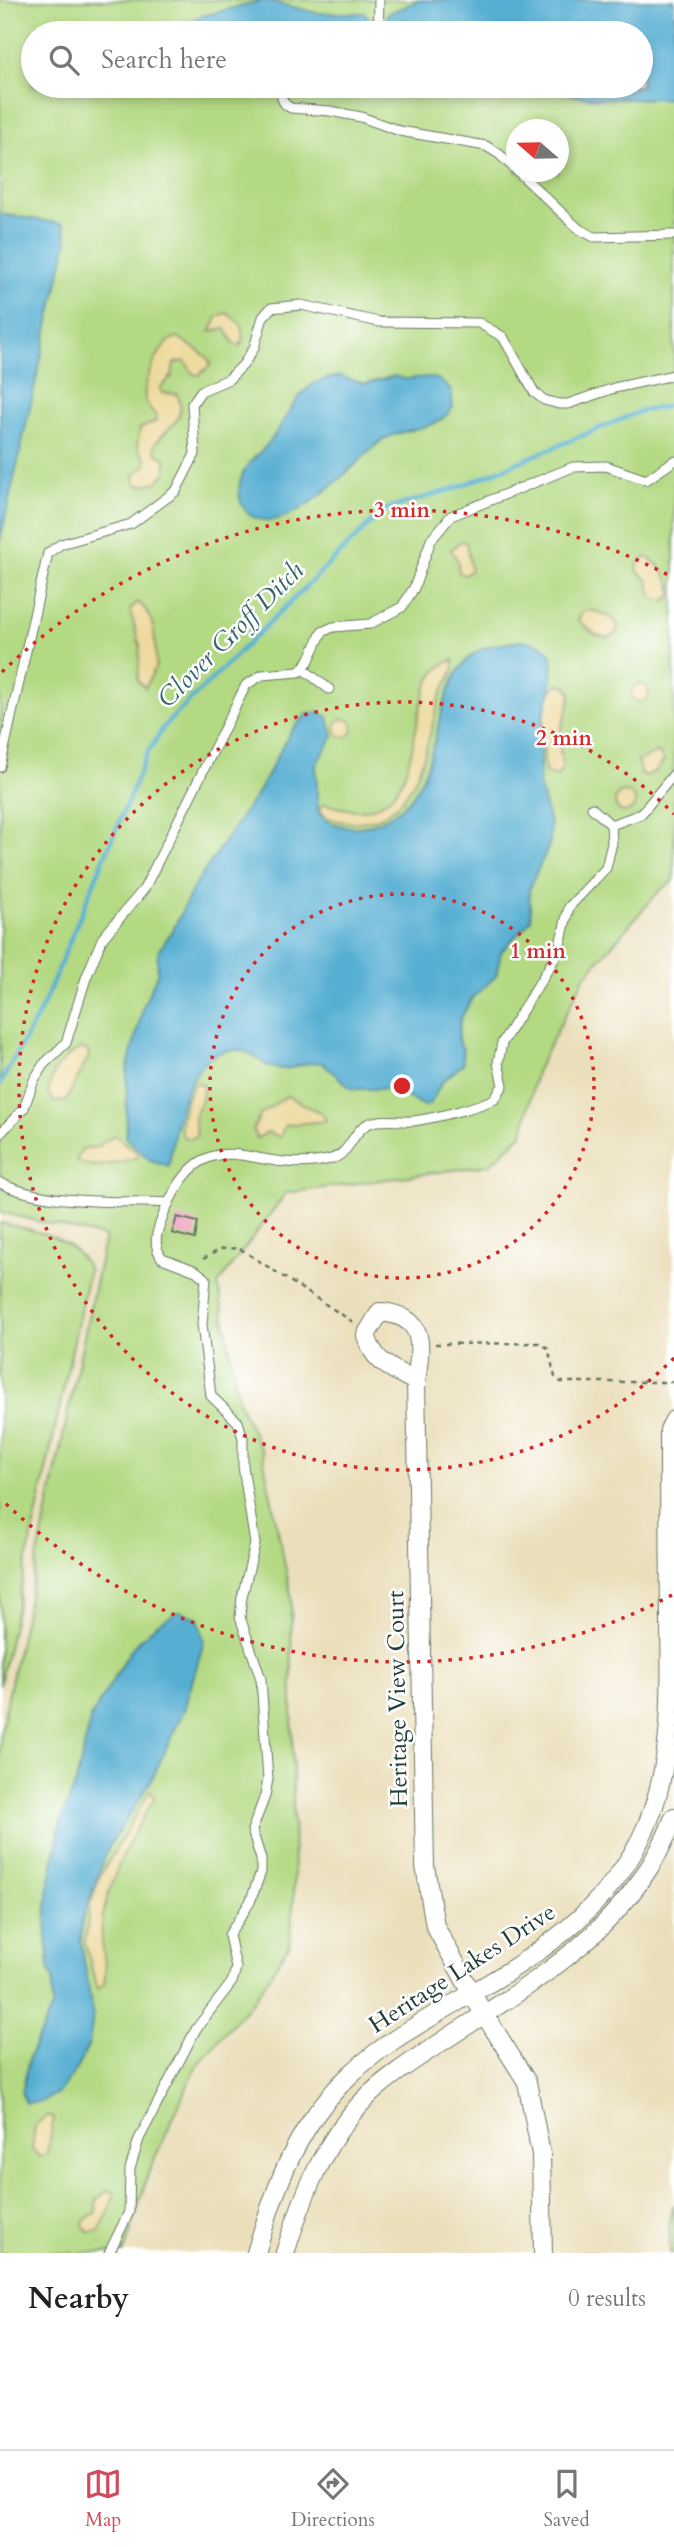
<!DOCTYPE html>
<html lang="en">
<head>
<meta charset="utf-8">
<style>
	:root { --surface:#fff; --page:#f2f2f2; --text:#222; --muted:#767676; --line:#e0e0e0; --accent:#d1495b }
	body { margin:0; font-family:Cardo,serif; background:var(--page); color:var(--text) }
	.compass { position:absolute; left:506px; top:119px; width:63px; height:63px; border-radius:50%; background:var(--surface); box-shadow:0 4px 10px #0003; rotate:290deg }
	.list { margin:0; padding:0; list-style:none }
	h2 { display:flex; justify-content:space-between; align-items:center; height:91px; margin:0; padding:0 28px; font-size:30px }
	h2 small { font-size:23px; font-weight:400; color:var(--muted) }
	.icon { flex:none; width:38px; height:38px; fill:none; stroke:currentColor; stroke-width:2; stroke-linecap:round; stroke-linejoin:round }
	.map { position:relative; flex:none; width:674px; height:2253px; overflow:hidden }
	.search { position:absolute; background:var(--surface); box-shadow:0 4px 10px #0003; left:21px; right:21px; top:21px; height:77px; display:flex; align-items:center; gap:18px; box-sizing:border-box; padding:0 24px; border-radius:38px; color:var(--muted); font-size:26px }
	.sheet { height:196px; background:var(--surface) }
	nav { display:flex; justify-content:space-around; align-items:center; box-sizing:border-box; height:98px; border-top:2px solid var(--line); background:var(--surface); font-size:19px; color:var(--muted) }
	nav a { display:grid; justify-items:center; gap:4px }
	nav .on { color:var(--accent) }
	.map>svg:first-child { display:block }
</style>
</head>
<body>
<div class="map">
<svg width="674" height="2253" viewBox="0 0 674 2253">
	<rect width="100%" height="100%" fill="#fff"/>
	<filter id="ink" filterUnits="userSpaceOnUse"><feTurbulence type="fractalNoise" baseFrequency=".0143" numOctaves="2"/><feDisplacementMap in="SourceGraphic" scale="14" xChannelSelector="R" yChannelSelector="G"/><feConvolveMatrix kernelMatrix="1 2 1 2 8 2 1 2 1" color-interpolation-filters="sRGB"/></filter>
	<filter id="wash" filterUnits="userSpaceOnUse"><feTurbulence type="fractalNoise" baseFrequency=".00686" numOctaves="4" result="noise"/><feDisplacementMap in="SourceGraphic" scale="28" xChannelSelector="R" yChannelSelector="G"/><feGaussianBlur stdDeviation="1.57" result="paint"/><feColorMatrix in="noise" values="0 0 0 0 0 0 0 0 0 0 0 0 0 0 0 0 0 1.4 0 .05"/><feComposite in="paint" operator="in"/></filter>
	<g filter="url(#wash)">
		<rect width="100%" height="100%" fill="#ebdfbb"/>
		<!-- green -->
		<g fill="#b3d982" stroke="#698b5b" stroke-width="2" fill-rule="evenodd">
			<path d="M0,0H674V881L660,890L585,976L536,1072L523,1133L489,1165L286,1193L218,1284L239,1403L262,1452L291,1595L294,1894L290,1944L256,1997L197,2065L149,2171L124,2253H0V1735L105,1237L0,1212ZM33,33H641V86H33ZM516,130H558V172H516Z"/>
			<path d="M0,1223C35,1231 72,1235 89,1270L0,1685Z"/>
			<path d="M674,2204V2253H670L669,2224Z"/>
		</g>
		<!-- sand -->
		<g fill="#eeda9e" stroke="#868c69" stroke-width="2">
			<path d="M227,313L241,324L243,339L240,346L234,344L225,328L210,332L218,316Z"/>
			<path d="M178,337L207,357L211,364L199,375L193,374L185,361L174,363L172,376L160,388L162,393L177,394C189,422 165,427 154,446L155,452L166,460V472L157,482L141,486L135,483L134,475L146,465V460L137,447L140,428L155,422L157,418C154,411 146,407 145,399C142,382 161,340 178,337Z"/>
			<path d="M460,541L466,542L471,570L465,575L459,573L458,561L451,550Z"/>
			<path d="M646,557C659,563 673,581 672,596L664,601L653,598L647,579L637,571L638,563Z"/>
			<path d="M137,602C157,613 155,647 156,666L145,688L138,681L140,646L130,610Z"/>
			<path d="M583,611C596,609 609,615 618,625L617,632L609,638L596,635L578,620Z"/>
			<path d="M453,660L454,668C451,678 444,686 440,697C426,741 420,819 358,822C346,823 332,821 322,814L320,808L323,804C336,806 346,811 360,810C436,804 397,677 453,660Z"/>
			<circle cx="640" cy="693" r="9"/>
			<path d="M558,684L568,687L571,695C564,731 554,725 563,766L557,777L545,772C544,747 536,703 558,684Z"/>
			<circle cx="344" cy="728" r="9"/>
			<path d="M658,752L664,761L655,772L646,776L640,773L638,761Z"/>
			<circle cx="625" cy="802" r="10"/>
			<path d="M82,1048L88,1051L89,1056L66,1101L54,1102L48,1093C50,1073 64,1055 82,1048Z"/>
			<path d="M196,1082L203,1085L202,1099L194,1118L197,1136L189,1139L182,1136C178,1121 187,1094 196,1082Z"/>
			<path d="M287,1096L323,1114L326,1121L285,1125L280,1137L268,1132L257,1138L253,1129L261,1114Z"/>
			<path d="M114,1135L138,1153L137,1158C118,1161 92,1172 76,1160L82,1149L97,1147Z"/>
			<path d="M150,1790L155,1798C133,1830 106,1885 102,1924C99,1944 109,1964 104,1984L97,1989L85,1943L90,1906L99,1878Z"/>
			<path d="M47,2116L54,2118L47,2153L40,2157L32,2149L35,2125Z"/>
			<path d="M108,2190L114,2193L110,2210L99,2231L89,2232L83,2226L84,2221L96,2212L97,2200Z"/>
		</g>
		<!-- water -->
		<g fill="#56afd3" stroke="#3a7684" stroke-width="2">
			<path d="M265,0L317,13H365L371,20V33H262L245,25L202,32L190,26V22L198,17Z"/>
			<path d="M420,0H674V100C658,96 646,100 630,99C599,99 572,98 543,86H641V33H384L387,14Z"/>
			<path d="M0,214L64,224L67,242L0,541Z"/>
			<path d="M340,376L365,384L394,376L405,379L429,377L438,379L451,390L453,407C434,437 399,423 375,446C351,467 282,544 248,513C239,504 237,491 241,479C245,464 256,457 266,446C293,416 293,381 340,376Z"/>
			<path d="M523,640L544,646L551,654L553,665L550,693L542,720L539,785L550,823V843L529,889L531,920L501,952L496,976L472,998L460,1020L458,1040L463,1049V1064L442,1082L430,1104L425,1106L390,1089H352L322,1063C308,1060 294,1070 280,1069C263,1069 254,1050 236,1050C187,1047 174,1129 169,1166L150,1160L126,1138L127,1070L144,1004L157,975L158,951L172,932L193,888L258,792L291,731L307,714L319,712L328,717L333,736L316,765L318,811C324,823 338,826 350,827C364,828 375,824 386,818C445,787 427,708 465,662C482,642 500,646 523,640Z"/>
			<path d="M179,1611L198,1618L204,1641L184,1710L151,1781L108,1848L82,1921L81,1941L93,2016L89,2044L77,2069L58,2093L41,2102L26,2103L22,2094L29,2057L52,2008L53,1979L49,1968L46,1919L49,1885L61,1820L76,1783L91,1717L132,1648L157,1624Z"/>
		</g>
		<g fill="none" stroke-linecap="round" stroke-linejoin="round">
			<!-- stream -->
			<path stroke="#56afd3" stroke-width="4.5" d="M0,1084L42,1008L148,752L165,725L384,510L459,487L641,411L674,405"/>
		</g>
		<g id="blocks">
			<!-- building -->
			<path fill="#f1a4c2" d="M177,1217L198,1222L195,1239L172,1233Z"/>
		</g>
	</g>
	<g filter="url(#ink)">
		<use href="#blocks" fill-opacity="0" stroke="#667663" stroke-width="2"/>
		<g fill="none" stroke-linecap="round" stroke-linejoin="round">
			<defs>
				<g id="service">
					<path d="M378,33L379,0"/>
					<path d="M286,86C279,95 281,103 291,108L330,111L361,117L400,131L486,146L499,154L579,229L594,237L674,235"/>
					<path d="M303,669L329,689"/>
					<path d="M0,767L48,553L61,544L131,524L176,491L195,454L192,404L201,391L229,379L243,365L254,348L263,317L271,308L301,305L379,322L479,323L503,337L534,392L544,400L559,404H568L614,388L674,375"/>
					<path d="M611,825L641,814L674,774"/>
					<path d="M0,1134L24,1108L34,1080L43,1065L66,1043L86,978L102,939L144,889L246,685L262,675L299,672L308,662L322,632L333,627L370,624L402,607L414,588L431,540L451,516L573,467L606,466L646,480L674,461"/>
					<path d="M0,1183C47,1206 117,1200 169,1203"/>
					<path d="M109,2253L129,2212L130,2169L139,2139L196,2029L232,1982L236,1968L229,1935L250,1902L261,1872V1859L252,1830L265,1796L268,1779L261,1679L240,1617L242,1597L255,1544L243,1466V1438L238,1422L211,1396L202,1324L206,1279L196,1271L162,1258C151,1243 158,1229 164,1213C208,1109 253,1179 331,1159C351,1154 352,1130 370,1123C382,1118 399,1122 413,1121C436,1118 474,1108 495,1099L503,1085L498,1063L502,1043L558,953L569,907L606,868L612,843L611,825L592,808"/>
				</g>
				<g id="minor">
					<path d="M416,1382C392,1368 374,1364 366,1335L380,1312C427,1316 421,1345 416,1382L425,1866L435,1926L478,2004L527,2082L541,2154L543,2253"/>
					<path d="M256,2253C274,2191 294,2133 340,2085C378,2044 427,2020 474,1992C549,1949 622,1897 652,1812C673,1751 671,1687 670,1624C670,1569 669,1514 669,1460V1430L674,1420"/>
					<path d="M285,2253C303,2196 323,2142 365,2099C389,2075 418,2058 446,2039C537,1980 635,1925 674,1817"/>
				</g>
			</defs>
			<!-- service casing -->
			<use href="#service" stroke="#667663" stroke-width="11"/>
			<!-- minor casing -->
			<use href="#minor" stroke="#667663" stroke-width="20"/>
			<!-- path -->
			<g stroke="#667663" stroke-width="2.5" stroke-dasharray="5 5" stroke-linecap="butt">
				<path d="M203,1259L221,1249L239,1248L353,1322"/>
				<path d="M435,1344L539,1343L548,1348L555,1377L561,1382H674"/>
			</g>
			<!-- service -->
			<use href="#service" stroke="#fff" stroke-width="9"/>
			<!-- minor -->
			<use href="#minor" stroke="#fff" stroke-width="18"/>
		</g>
	</g>
	<!-- distance rings -->
	<g fill="none" stroke="#d62828" stroke-width="3.5" stroke-dasharray="3.5 7">
		<circle cx="402" cy="1086" r="192"/>
		<path d="M674 1358A384 384 0 1 1 674 814"/>
		<path d="M672 1595A576 576 0 0 1 2 1500M2 672A576 576 0 0 1 672 577"/>
	</g>
	<g text-anchor="middle" stroke-width="5" stroke-linejoin="round" paint-order="stroke">
		<!-- street labels -->
		<g font-size="24" fill="#1f3d34" stroke="#fff">
			<text transform="translate(397 1699) rotate(-91)" y="8">Heritage View Court</text>
			<text transform="translate(462 1968) rotate(-33)" y="8">Heritage Lakes Drive</text>
		</g>
		<!-- water labels -->
		<g font-size="26" font-style="italic" fill="#32656c" stroke="#fff">
			<text transform="translate(230 634) rotate(-45)" y="9">Clover Groff Ditch</text>
		</g>
	</g>
	<circle cx="402" cy="1086" r="10" fill="#d62828" stroke="#fff" stroke-width="3.5"/>
	<g font-size="21" text-anchor="middle" font-weight="bold" fill="#d62828" stroke="#fff" stroke-width="5" stroke-linejoin="round" paint-order="stroke">
		<text x="402" y="517">3 min</text>
		<text x="564" y="745">2 min</text>
		<text x="538" y="958">1 min</text>
	</g>
</svg>
<svg class="compass" viewBox="-18 -18 36 36"><path d="M0-13l5 13h-10z" fill="#e53935"/><path d="M0 13l5-13h-10z" fill="#767676"/></svg>
<div class="search"><svg class="icon" aria-label="search" viewBox="0 0 24 24"><circle cx="10" cy="10" r="6"/><path d="M15 15l6 6"/></svg>Search here</div>
</div>
<section class="sheet">
<h2>Nearby<small>0 results</small></h2>
<ul class="list">
</ul>
</section>
<nav>
<a class="on"><svg class="icon" aria-label="map" viewBox="0 0 24 24"><path d="M3 6l6-2 6 2 6-2v14l-6 2-6-2-6 2zM9 4v14M15 6v14"/></svg>Map</a>
<a><svg class="icon" aria-label="directions" viewBox="0 0 24 24"><path d="M12 3l9 9-9 9-9-9zM9 14v-3h6M13 9l2 2-2 2"/></svg>Directions</a>
<a><svg class="icon" aria-label="saved" viewBox="0 0 24 24"><path d="M7 4h10v16l-5-4-5 4z"/></svg>Saved</a>
</nav>
</body>
</html>
